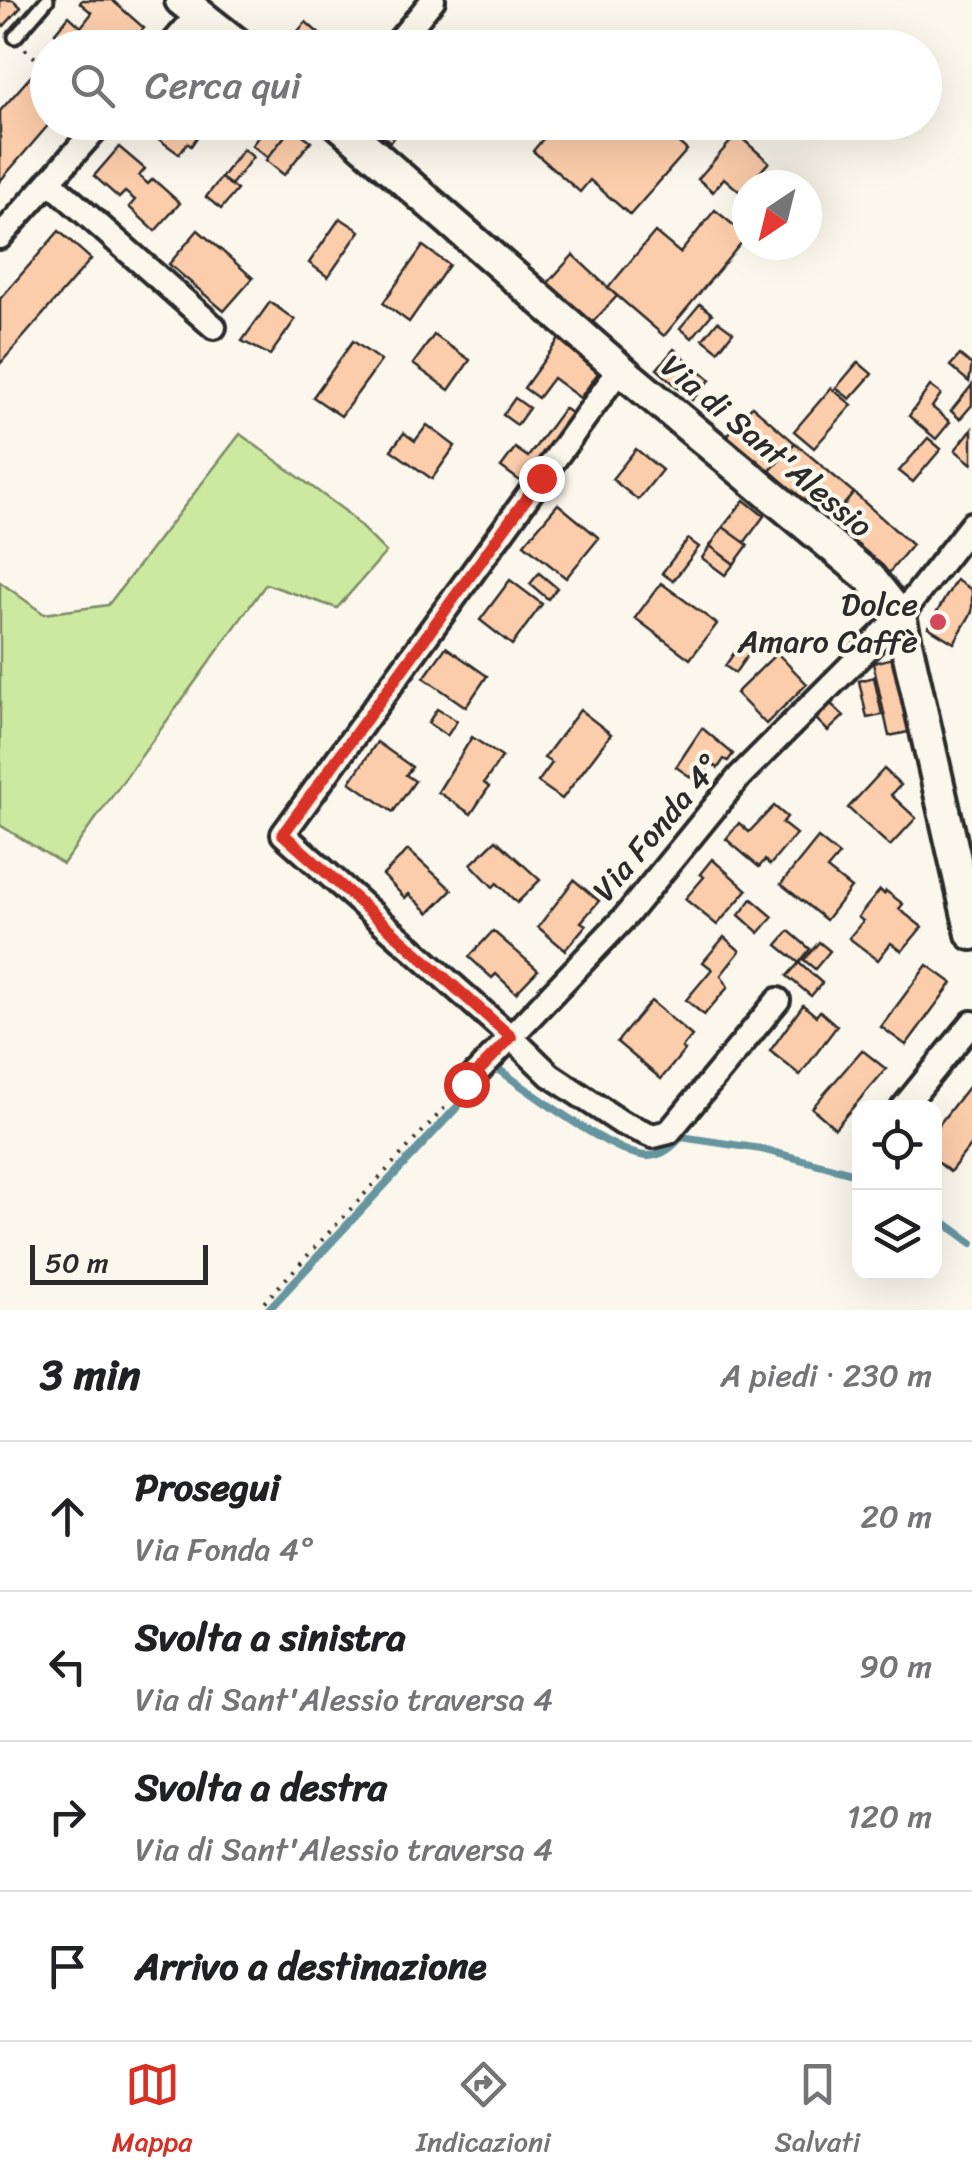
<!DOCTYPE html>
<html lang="it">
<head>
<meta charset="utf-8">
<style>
	:root { --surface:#fff; --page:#f6f6f6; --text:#202124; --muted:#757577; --line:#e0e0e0; --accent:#d93025 }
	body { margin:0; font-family:Sriracha,sans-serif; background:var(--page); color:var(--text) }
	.controls { position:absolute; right:30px; bottom:30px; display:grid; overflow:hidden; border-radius:20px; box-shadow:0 10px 40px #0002 }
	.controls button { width:90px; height:90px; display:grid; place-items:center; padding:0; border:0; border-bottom:2px solid var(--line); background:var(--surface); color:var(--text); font:50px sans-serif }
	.compass { position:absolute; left:732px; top:170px; width:90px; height:90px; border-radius:50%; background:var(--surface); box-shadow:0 10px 40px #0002; rotate:215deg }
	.scale { position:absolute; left:30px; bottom:25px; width:178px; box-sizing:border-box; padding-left:10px; border:5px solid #2b2b2b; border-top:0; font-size:28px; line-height:35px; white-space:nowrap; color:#2b2b2b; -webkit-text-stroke:8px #fbf7ec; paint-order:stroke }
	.stop { position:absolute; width:30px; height:30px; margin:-22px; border:8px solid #d93025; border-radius:50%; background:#fff }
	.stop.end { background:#d93025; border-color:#fff; box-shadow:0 2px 10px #0008 }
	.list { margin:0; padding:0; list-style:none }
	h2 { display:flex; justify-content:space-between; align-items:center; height:130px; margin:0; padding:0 40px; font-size:42px }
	h2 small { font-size:32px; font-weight:400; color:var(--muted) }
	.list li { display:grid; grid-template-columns:65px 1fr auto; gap:30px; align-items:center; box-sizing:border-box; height:150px; padding:0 40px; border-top:2px solid var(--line) }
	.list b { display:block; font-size:38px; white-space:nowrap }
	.list p { margin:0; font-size:32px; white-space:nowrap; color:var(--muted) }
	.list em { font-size:32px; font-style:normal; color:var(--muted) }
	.icon { flex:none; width:55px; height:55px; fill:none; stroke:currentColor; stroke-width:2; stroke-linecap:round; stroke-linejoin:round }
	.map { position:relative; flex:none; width:972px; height:1310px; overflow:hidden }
	.search { position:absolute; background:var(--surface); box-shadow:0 10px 40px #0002; left:30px; right:30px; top:30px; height:110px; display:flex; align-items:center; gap:25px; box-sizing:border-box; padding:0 35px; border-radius:55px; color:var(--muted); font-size:38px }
	.sheet { height:730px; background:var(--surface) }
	nav { display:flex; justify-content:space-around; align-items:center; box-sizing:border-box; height:140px; border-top:2px solid var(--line); background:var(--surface); font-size:28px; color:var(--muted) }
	nav a { display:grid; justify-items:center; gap:5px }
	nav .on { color:var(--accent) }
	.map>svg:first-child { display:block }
</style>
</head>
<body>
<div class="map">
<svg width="972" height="1310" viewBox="0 0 972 1310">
	<rect width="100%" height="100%" fill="#fbf7ec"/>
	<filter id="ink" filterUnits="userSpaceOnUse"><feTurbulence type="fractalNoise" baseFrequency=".01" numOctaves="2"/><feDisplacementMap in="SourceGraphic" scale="20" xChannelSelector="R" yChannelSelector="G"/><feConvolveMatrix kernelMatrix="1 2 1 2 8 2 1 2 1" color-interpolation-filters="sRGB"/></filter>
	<g filter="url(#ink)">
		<!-- green -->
		<path fill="#cde9a0" stroke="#7c8a66" stroke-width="2.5" d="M240,434L345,511L386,552L337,608L266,584L63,864L0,825V582L44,614L108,605Z"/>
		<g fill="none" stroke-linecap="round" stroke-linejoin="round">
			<!-- stream -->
			<g stroke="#66959f" stroke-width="8">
				<path d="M489,1073L495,1067C526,1088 616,1158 649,1156C663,1155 672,1147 681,1137L761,1149L860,1175"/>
				<path d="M934,1215L972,1243"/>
				<path d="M268,1310L473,1090"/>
			</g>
		</g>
		<!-- building -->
		<g fill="#fccdaa" stroke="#2b2b2b" stroke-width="2.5">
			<path d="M0,0H13L21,7L4,26L0,23Z"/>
			<path d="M82,0H112L144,28L129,44L119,36L108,48H71L55,33L69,16L81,27L92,13L80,3Z"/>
			<path d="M306,22L335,48H283Z"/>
			<path d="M32,75L48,88V122H51L0,181V111Z"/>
			<path d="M172,122H197L204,127L191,146L187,143L179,154L157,138L167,123L170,125Z"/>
			<path d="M270,122H287L292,127L268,158L252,145Z"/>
			<path d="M368,122H406L390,142Z"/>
			<path d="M557,122H655L687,150L630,215L590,180L580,192L533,151Z"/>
			<path d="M292,127L311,141L284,175L266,160Z"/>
			<path d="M737,134L769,162L741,193L724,178L713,192L698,179Z"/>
			<path d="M119,147L145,169L139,176L148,184L153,179L180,203L155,231L129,207L135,200L125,192L119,198L94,176Z"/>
			<path d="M243,149L253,157L231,185L221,178Z"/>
			<path d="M221,178L237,190L221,209L206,197Z"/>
			<path d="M715,210L747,236L664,336L608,288L655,232L680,253Z"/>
			<path d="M340,218L360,231L328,277L309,263Z"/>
			<path d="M198,230L253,278L224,311L169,264Z"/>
			<path d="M59,231L91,259L0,364V299Z"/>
			<path d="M423,246L449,265L409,322L383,303Z"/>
			<path d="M573,255L617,296L591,324L547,284Z"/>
			<path d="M270,302L295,320L270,355L242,341Z"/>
			<path d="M700,304L712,314L692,338L680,328Z"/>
			<path d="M718,321L733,332L718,351L703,339Z"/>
			<path d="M434,335L470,360L449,390L413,364Z"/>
			<path d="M559,339L601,369L580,398L553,378L538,398L524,388Z"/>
			<path d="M353,341L381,361L341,416L313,397Z"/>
			<path d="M674,349L710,380L692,400L657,369Z"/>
			<path d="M960,355L972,365L969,382L950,366Z"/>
			<path d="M858,362L872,374L850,399L836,388Z"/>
			<path d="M972,385V405L960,419L951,411Z"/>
			<path d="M930,386L941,394L932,407L950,422L936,439L909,416Z"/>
			<path d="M831,388L852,405L814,448L794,431Z"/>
			<path d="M515,398L529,408L517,425L503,415Z"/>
			<path d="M752,406L795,443L768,473L726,437Z"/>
			<path d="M564,408L576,417L527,486L501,467L515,448L528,457Z"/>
			<path d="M427,425L455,446L432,479L391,450L404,433L415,441Z"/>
			<path d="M972,429V464L955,450Z"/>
			<path d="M928,438L941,449L913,482L899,471Z"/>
			<path d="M795,443L854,493L828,523L770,471Z"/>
			<path d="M636,449L662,470L638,500L612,479Z"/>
			<path d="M854,493L912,545L888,574L829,522Z"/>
			<path d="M744,500L764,516L744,543L723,527Z"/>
			<path d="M558,504L599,538L566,578L524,544Z"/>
			<path d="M723,527L748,545L734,564L710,546Z"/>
			<path d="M688,539L699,547L673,581L662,573Z"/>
			<path d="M710,546L734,564L725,575L702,558Z"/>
			<path d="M539,573L557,588L548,599L530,584Z"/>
			<path d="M510,580L542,604L512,645L480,620Z"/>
			<path d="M956,580L972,590V612L954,643L928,627Z"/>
			<path d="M661,583L717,624L690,659L635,618Z"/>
			<path d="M741,643L751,650L735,673L725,666Z"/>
			<path d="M446,647L487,676L466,707L424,678Z"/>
			<path d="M777,653L807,684L766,724L736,693Z"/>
			<path d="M897,657L913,731L889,736L873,663Z"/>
			<path d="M874,677L882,715L867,718L859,681Z"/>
			<path d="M830,703L844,716L828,731L815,718Z"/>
			<path d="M437,709L457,721L447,736L428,723Z"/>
			<path d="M580,710L611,734L562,799L538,782L552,763L544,758Z"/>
			<path d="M702,728L733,754L728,761L724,759L718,768L711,763L698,782L676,767Z"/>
			<path d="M472,737L502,757L484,783L489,787L471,814L438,792Z"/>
			<path d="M377,742L412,767L406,775L415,781L393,812L350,782Z"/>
			<path d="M884,769L901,785L891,795L916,818L890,846L848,808Z"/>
			<path d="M774,806L787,817L782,823L796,834L770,865L765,860L759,867L726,839L739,823L749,832Z"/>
			<path d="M818,838L839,855L827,869L851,888L826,920L781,884Z"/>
			<path d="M496,840L540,880L517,903L497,883L493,887L471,864Z"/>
			<path d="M408,850L452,890L429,913L409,894L405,898L383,875Z"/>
			<path d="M712,859L747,890L717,925L685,899L704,877L700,874Z"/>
			<path d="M574,880L599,901L581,922L586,925L565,950L538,927Z"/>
			<path d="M880,890L884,894L886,891L903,904L899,909L922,927L902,951L891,943L878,960L849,938L863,921L858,917Z"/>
			<path d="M752,899L773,917L759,933L739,915Z"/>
			<path d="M493,931L538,970L516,993L496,974L492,978L469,957Z"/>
			<path d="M789,931L810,949L799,963L777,945Z"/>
			<path d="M724,937L740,951L721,975L728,987L704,1015L686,1000L712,969L703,962Z"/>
			<path d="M819,942L830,951L815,969L804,960Z"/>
			<path d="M799,963L822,983L811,996L787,976Z"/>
			<path d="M927,965L952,983L906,1045L881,1027Z"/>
			<path d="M651,1001L692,1036L682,1048L685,1050L661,1079L617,1042Z"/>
			<path d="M803,1005L816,1016L820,1011L837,1026L800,1075L770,1051Z"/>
			<path d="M862,1050L886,1069L835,1128L812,1108Z"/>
			<path d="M968,1087L972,1090V1143L950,1172L934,1159V1131Z"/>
		</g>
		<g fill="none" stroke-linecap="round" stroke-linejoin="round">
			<defs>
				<path id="service" d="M15,37L47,0"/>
				<g id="minor">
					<path d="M169,48L199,13"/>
					<path d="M393,48L433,0"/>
					<path d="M50,182L214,327"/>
					<path d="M0,237L102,122"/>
					<path d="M620,369L283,834L511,1037L550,1075L622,1123L653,1136L669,1132L778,1000"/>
					<path d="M465,1085L626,916L740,776L900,616L972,524"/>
					<path d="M903,1108L972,1023"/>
				</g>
				<g id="tertiary">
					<path d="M181,0L242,48"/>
					<path d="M337,122L620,369L870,578L900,616L972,934"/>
				</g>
			</defs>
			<!-- service casing -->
			<use href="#service" stroke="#2b2b2b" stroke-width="19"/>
			<!-- minor casing -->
			<use href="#minor" stroke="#2b2b2b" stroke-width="30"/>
			<!-- tertiary casing -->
			<use href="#tertiary" stroke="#2b2b2b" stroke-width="38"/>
			<!-- path -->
			<g stroke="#2b2b2b" stroke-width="4" stroke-dasharray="2.5 8" stroke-linecap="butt">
				<path d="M25,49L48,69"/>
				<path d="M257,1310L449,1103"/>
			</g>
			<!-- service -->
			<use href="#service" stroke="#fbf7ec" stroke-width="11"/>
			<!-- minor -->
			<use href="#minor" stroke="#fbf7ec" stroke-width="22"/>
			<!-- tertiary -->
			<use href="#tertiary" stroke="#fbf7ec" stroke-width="30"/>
		</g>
	</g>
	<g fill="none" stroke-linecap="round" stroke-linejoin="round" filter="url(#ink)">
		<!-- route -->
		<path stroke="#d93025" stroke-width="12" d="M466,1084L511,1037L283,834L541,478"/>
	</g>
	<!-- markers -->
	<circle fill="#d1495b" stroke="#fbf7ec" stroke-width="4" cx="938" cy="622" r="10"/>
	<g text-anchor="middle" stroke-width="8" stroke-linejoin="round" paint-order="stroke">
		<!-- street labels -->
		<g font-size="32" fill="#2b2b2b" stroke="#fbf7ec">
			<text transform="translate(767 446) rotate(40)" y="11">Via di Sant'Alessio</text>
			<text transform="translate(656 828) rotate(-50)" y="11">Via Fonda 4°</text>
		</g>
		<!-- poi labels -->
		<g font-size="32" fill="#2b2b2b" stroke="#fbf7ec" text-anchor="end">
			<text x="918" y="615">Dolce<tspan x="918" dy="37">Amaro Caffè</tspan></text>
		</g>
	</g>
</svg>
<div class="controls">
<button><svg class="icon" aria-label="locate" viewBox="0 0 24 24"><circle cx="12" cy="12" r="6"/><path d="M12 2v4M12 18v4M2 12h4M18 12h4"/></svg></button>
<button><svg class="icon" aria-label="layers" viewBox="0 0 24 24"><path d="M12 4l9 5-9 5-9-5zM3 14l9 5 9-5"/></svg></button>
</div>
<svg class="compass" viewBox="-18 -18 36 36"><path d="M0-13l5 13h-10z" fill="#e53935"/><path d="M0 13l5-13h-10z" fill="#757577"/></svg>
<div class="scale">50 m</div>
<div class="stop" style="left:466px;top:1084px"></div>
<div class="stop end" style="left:541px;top:478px"></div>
<div class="search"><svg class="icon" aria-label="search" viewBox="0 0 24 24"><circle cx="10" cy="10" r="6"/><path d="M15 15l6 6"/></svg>Cerca qui</div>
</div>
<section class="sheet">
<h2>3 min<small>A piedi · 230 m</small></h2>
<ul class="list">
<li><svg class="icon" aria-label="ahead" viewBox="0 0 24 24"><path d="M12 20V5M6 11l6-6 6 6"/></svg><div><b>Prosegui</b><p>Via Fonda 4°</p></div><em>20 m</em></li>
<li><svg class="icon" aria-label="left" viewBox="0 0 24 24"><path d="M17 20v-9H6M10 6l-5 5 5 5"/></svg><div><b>Svolta a sinistra</b><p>Via di Sant'Alessio traversa 4</p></div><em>90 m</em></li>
<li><svg class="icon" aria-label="right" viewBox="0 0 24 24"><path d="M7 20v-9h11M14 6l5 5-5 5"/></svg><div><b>Svolta a destra</b><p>Via di Sant'Alessio traversa 4</p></div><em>120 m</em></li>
<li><svg class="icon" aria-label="arrive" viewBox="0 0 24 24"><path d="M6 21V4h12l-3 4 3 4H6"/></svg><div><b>Arrivo a destinazione</b></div></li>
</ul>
</section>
<nav>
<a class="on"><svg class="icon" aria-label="map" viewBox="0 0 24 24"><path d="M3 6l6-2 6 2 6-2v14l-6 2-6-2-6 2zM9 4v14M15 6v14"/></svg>Mappa</a>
<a><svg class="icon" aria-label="directions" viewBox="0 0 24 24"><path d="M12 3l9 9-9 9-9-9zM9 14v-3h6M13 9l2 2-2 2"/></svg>Indicazioni</a>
<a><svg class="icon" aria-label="saved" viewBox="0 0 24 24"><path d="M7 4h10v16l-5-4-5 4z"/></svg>Salvati</a>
</nav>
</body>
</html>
